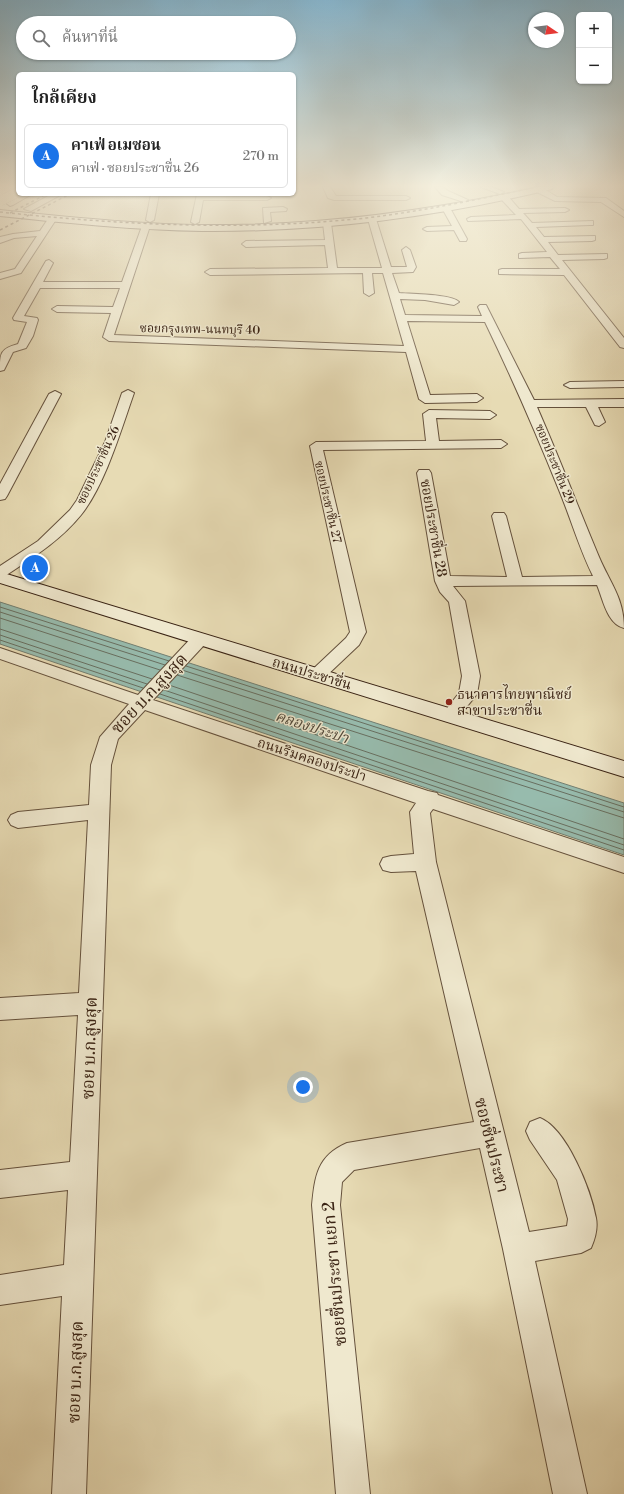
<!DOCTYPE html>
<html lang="th">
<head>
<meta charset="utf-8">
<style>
	:root { --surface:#fff; --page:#f2f2f2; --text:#222; --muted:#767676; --line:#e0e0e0; --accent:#1a73e8 }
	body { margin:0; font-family:"Libre Bodoni","Noto Serif Thai",serif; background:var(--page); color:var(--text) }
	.controls { position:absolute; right:12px; top:12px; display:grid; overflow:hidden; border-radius:6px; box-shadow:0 1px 3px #0004 }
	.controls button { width:36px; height:36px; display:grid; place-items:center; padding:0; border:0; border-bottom:1px solid var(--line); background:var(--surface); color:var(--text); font:20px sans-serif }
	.compass { position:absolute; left:528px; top:12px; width:36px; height:36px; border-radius:50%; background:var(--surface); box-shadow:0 1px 3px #0004; rotate:103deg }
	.you { position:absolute; left:303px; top:1087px; width:14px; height:14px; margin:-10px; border:3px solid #fff; border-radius:50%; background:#1a73e8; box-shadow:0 0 0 6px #1a73e833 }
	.badge { display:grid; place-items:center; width:26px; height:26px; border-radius:50%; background:var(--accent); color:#fff; font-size:13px; font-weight:700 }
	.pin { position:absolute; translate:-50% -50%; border:2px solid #fff; box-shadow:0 1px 4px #0006 }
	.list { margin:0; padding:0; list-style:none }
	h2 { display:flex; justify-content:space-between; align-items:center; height:52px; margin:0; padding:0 16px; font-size:17px }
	h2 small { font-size:13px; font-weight:400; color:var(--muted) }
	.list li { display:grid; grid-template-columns:26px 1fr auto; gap:12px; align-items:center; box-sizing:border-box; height:64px; margin:0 8px 8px; padding:0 8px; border:1px solid var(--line); border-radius:6px }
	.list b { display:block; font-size:15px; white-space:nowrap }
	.list p { margin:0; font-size:13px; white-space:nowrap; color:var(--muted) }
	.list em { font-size:13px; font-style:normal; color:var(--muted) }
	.icon { flex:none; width:22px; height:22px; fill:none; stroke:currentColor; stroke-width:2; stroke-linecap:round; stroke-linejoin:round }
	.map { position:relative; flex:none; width:624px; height:1494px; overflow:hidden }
	.search { position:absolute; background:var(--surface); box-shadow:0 1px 3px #0004; left:16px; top:16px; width:280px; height:44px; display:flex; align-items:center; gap:10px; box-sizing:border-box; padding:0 14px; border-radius:22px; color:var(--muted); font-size:15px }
	.panel { position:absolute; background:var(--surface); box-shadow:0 1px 3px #0004; left:16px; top:72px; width:280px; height:124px; border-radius:6px }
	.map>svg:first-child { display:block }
</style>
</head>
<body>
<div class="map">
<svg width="624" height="1494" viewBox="0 0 624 1494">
	<rect width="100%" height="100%" fill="#e7dbb4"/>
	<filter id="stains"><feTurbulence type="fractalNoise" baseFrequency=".005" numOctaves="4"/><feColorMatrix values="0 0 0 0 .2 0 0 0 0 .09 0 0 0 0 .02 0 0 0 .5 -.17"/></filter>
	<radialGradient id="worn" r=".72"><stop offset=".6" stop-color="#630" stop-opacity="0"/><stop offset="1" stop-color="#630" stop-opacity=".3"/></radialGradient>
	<!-- water -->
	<path fill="#97bbad" stroke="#727e70" d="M0,602L624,803V855L0,644Z"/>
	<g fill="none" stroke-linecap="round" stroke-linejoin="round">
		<!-- shore -->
		<g stroke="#686f60" stroke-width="1">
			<path d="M0,607L169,661"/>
			<path d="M0,612L165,665"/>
			<path d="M0,618L160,670"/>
			<path d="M0,629L152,679"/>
			<path d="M0,635L147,684"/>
			<path d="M0,640L143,688"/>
			<path d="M186,666L624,807"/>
			<path d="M182,670L624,812"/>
			<path d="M177,675L624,818"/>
			<path d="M169,685L624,839"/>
			<path d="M164,690L624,845"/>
			<path d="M160,694L624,850"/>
		</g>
		<defs>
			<g id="street">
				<path d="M323,187H330L336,196H406L410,198L406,200H334L328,198Z"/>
				<path d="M435,187H443L448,191L468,200L464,202L442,195Z"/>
				<path d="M481,187H491L504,192L500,194Z"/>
				<path d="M535,187H541L557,197L606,198L624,211V217L601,202L555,201L535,191Z"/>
				<path d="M52,194H62L31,211L24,209Z"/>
				<path d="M151,194H159L154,220L150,222L146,220Z"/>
				<path d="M197,194H205L204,196H267L271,198L267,200H203L199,222L195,224L191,222Z"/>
				<path d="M501,195H507L519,209L565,208L569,210L565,212L523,213L532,223L593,221V225H590L536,227L544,237L595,236V240L592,241L548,242L558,255L607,254V258L604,259L562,260L624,338V348L620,347L564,275L499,274V270L502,269H560L550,257L519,258V254L522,253L547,252L521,219L468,221L467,219L471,217L516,215L501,199Z"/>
				<path d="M443,206L450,208L467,239L466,241H460L454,230L427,231L423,229L427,227L452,226L442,208Z"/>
				<path d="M283,207L287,209L286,211L270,212L271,221L264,223L263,208Z"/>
				<path d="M50,216L57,218L21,273L0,279V273L15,269L37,236L14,238L0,243V237L13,234L40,231Z"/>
				<path d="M369,217L376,219L391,267H407L402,250L406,247L410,250L416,267L413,272L392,273L399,293C410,294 452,294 459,302L454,305L425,300L400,299L405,315L482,316L478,307L480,305H486L534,400L624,399V407H598L605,422L599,426L595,425L586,407H537C559,457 578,507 599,557C610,583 624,598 624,628C607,624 603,599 597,585L453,586L465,601L480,676L477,694L456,720L450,722L444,720L441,716L459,693L462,676L449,602L440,592L435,581L417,473L419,470H429L431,473L450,576L507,577L492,516L494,513H504L506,516L522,577L593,576C579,548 571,519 559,490C536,433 512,378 485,322L407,321L430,395L477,394L483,398L477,402L425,403L419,399L406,352L109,341L103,337L111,313L57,312L52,309L57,306L113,307L120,288H40L24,316L37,318L38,320L33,336L26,348L13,352L4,370L0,371C0,353 0,349 18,344L27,322L14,320L13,318L46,261L49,260L53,263L43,282H122L142,226L146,224L150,226L114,335L404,346L383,273H372L374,293L369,296L364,293L363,273L210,275L205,272L210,269L328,268L325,245L246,247L242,244L246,241L325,240L323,223L327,221L331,223L337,268H382L368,219Z"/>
				<path d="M624,381V387L570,388L564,385L570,382Z"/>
				<path d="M128,390L134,393C121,430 105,485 81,515C60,541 32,558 5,576L0,578V566L38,541L70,510L77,500L105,442L122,393Z"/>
				<path d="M55,391L61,394L7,496L5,499L0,500V484L49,394Z"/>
				<path d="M429,410L490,411L496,415L490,419L436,418L439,441L501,440L507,444L501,448L323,450L366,632L359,645L323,679L317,681L311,679L308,675L311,671L346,638L350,632L310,446L316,442L426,441L423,414Z"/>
				<path d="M200,634L206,635L208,639L206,643L153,700L428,791L437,793L438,795L624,857V873L433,809L430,813L436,862L529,1232L567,1226L568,1219L557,1180L530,1140L526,1131L530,1122L540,1118C567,1129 591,1190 596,1218C598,1228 595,1239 591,1248L581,1253L535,1261L587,1494H553L503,1249L480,1148L354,1170L342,1182L340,1205L370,1494H336L312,1205C315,1176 317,1156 347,1143L474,1122L416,871L391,872L383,870L380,864L383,858L391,856L414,854L410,812L416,803L145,710L118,739L111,765L86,1494H52L62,1296L0,1305V1275L64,1265L68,1190L0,1198V1170L70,1162L78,1015L0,1020V998L79,993L88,820L18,828L11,825L8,820L11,815L18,812L89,805L91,765L100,737L129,704L0,659V648L138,695L194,635Z"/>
			</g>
			<g id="secondary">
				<path d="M539,187H553L552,189C438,217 319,232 202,231C134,230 67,223 0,216V210C76,218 153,226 230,225C334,224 437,209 539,187Z"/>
				<path d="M0,572L624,761V777L0,583Z"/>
			</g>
			<path id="highway" d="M21,194H32L13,205L10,206L6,203Z"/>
		</defs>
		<!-- street casing -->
		<use href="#street" stroke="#65513c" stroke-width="2"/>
		<!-- secondary casing -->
		<use href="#secondary" stroke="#3a2314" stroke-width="2"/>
		<!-- highway casing -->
		<use href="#highway" stroke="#3a2314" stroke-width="2"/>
		<!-- street -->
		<use href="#street" fill="#efe8ce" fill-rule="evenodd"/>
		<!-- secondary -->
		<use href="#secondary" fill="#efe8ce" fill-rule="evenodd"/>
		<!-- highway -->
		<use href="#highway" fill="#e7dbb4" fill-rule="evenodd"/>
		<!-- rail -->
		<g stroke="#3a2314" stroke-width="1.5" stroke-dasharray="3 3" stroke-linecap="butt">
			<path d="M0,212C121,225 244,231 366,218C423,211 480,199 536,187"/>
			<path d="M10,213L47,194"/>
			<path d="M0,230L70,194"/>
		</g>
		<defs>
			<path id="highway-bridge" d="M0,201L18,192"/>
		</defs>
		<!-- highway-bridge casing -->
		<use href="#highway-bridge" stroke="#3a2314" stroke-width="10" stroke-linecap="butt"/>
		<!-- highway-bridge -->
		<use href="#highway-bridge" stroke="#e7dbb4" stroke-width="10"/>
	</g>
	<!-- sky -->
	<linearGradient id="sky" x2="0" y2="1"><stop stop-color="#87b7d0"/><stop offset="0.47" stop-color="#f4efdd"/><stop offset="1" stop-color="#f4efdd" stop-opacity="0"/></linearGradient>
	<rect width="624" height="396" fill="url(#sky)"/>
	<!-- markers -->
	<circle fill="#8f2418" stroke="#efe8ce" stroke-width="1.5" cx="449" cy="702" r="4"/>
	<g text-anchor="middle" stroke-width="3" stroke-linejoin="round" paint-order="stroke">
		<!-- far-street labels -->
		<g font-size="12" fill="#3a2314" stroke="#efe8ce">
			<text transform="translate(200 329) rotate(1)" y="4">ซอยกรุงเทพ-นนทบุรี 40</text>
			<text transform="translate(555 464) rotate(68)" y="4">ซอยประชาชื่น 29</text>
			<text transform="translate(98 465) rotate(-65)" y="4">ซอยประชาชื่น 26</text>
			<text transform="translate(328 502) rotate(77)" y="4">ซอยประชาชื่น 27</text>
		</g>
		<!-- street labels -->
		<g font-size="14" fill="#3a2314" stroke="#efe8ce">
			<text transform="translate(434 528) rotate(80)" y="5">ซอยประชาชื่น 28</text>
			<text transform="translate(312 673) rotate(17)" y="5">ถนนประชาชื่น</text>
			<text transform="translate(312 759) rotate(18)" y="5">ถนนริมคลองประปา</text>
		</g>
		<!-- poi labels -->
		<g font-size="14" fill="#3a2314" stroke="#efe8ce" text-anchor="start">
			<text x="457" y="699">ธนาคารไทยพาณิชย์<tspan x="457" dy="16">สาขาประชาชื่น</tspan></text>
		</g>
		<!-- water labels -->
		<g font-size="15" font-style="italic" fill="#51493a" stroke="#efe8ce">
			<text transform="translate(312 727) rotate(18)" y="5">คลองประปา</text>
		</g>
		<!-- near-street labels -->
		<g font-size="17" fill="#3a2314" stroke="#efe8ce">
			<text transform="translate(149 693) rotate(-47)" y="6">ซอย บ.ก.สูงสุด</text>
			<text transform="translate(89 1048) rotate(-88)" y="6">ซอย บ.ก.สูงสุด</text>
			<text transform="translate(492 1145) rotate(76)" y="6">ซอยชื่นประชา</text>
			<text transform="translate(334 1274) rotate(-95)" y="6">ซอยชื่นประชา แยก 2</text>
			<text transform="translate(75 1372) rotate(-88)" y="6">ซอย บ.ก.สูงสุด</text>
		</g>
	</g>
	<rect width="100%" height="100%" filter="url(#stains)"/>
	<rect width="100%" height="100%" fill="url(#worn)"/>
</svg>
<div class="controls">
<button>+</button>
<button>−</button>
</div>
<svg class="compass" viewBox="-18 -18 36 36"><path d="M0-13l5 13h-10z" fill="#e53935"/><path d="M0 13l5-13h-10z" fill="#767676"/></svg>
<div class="you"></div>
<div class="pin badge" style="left:35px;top:568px">A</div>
<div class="search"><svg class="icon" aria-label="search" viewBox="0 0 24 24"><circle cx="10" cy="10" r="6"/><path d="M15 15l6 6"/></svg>ค้นหาที่นี่</div>
<section class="panel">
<h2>ใกล้เคียง<small></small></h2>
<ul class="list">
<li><span class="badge">A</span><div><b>คาเฟ่ อเมซอน</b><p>คาเฟ่ · ซอยประชาชื่น 26</p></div><em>270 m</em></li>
</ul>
</section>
</div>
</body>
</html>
